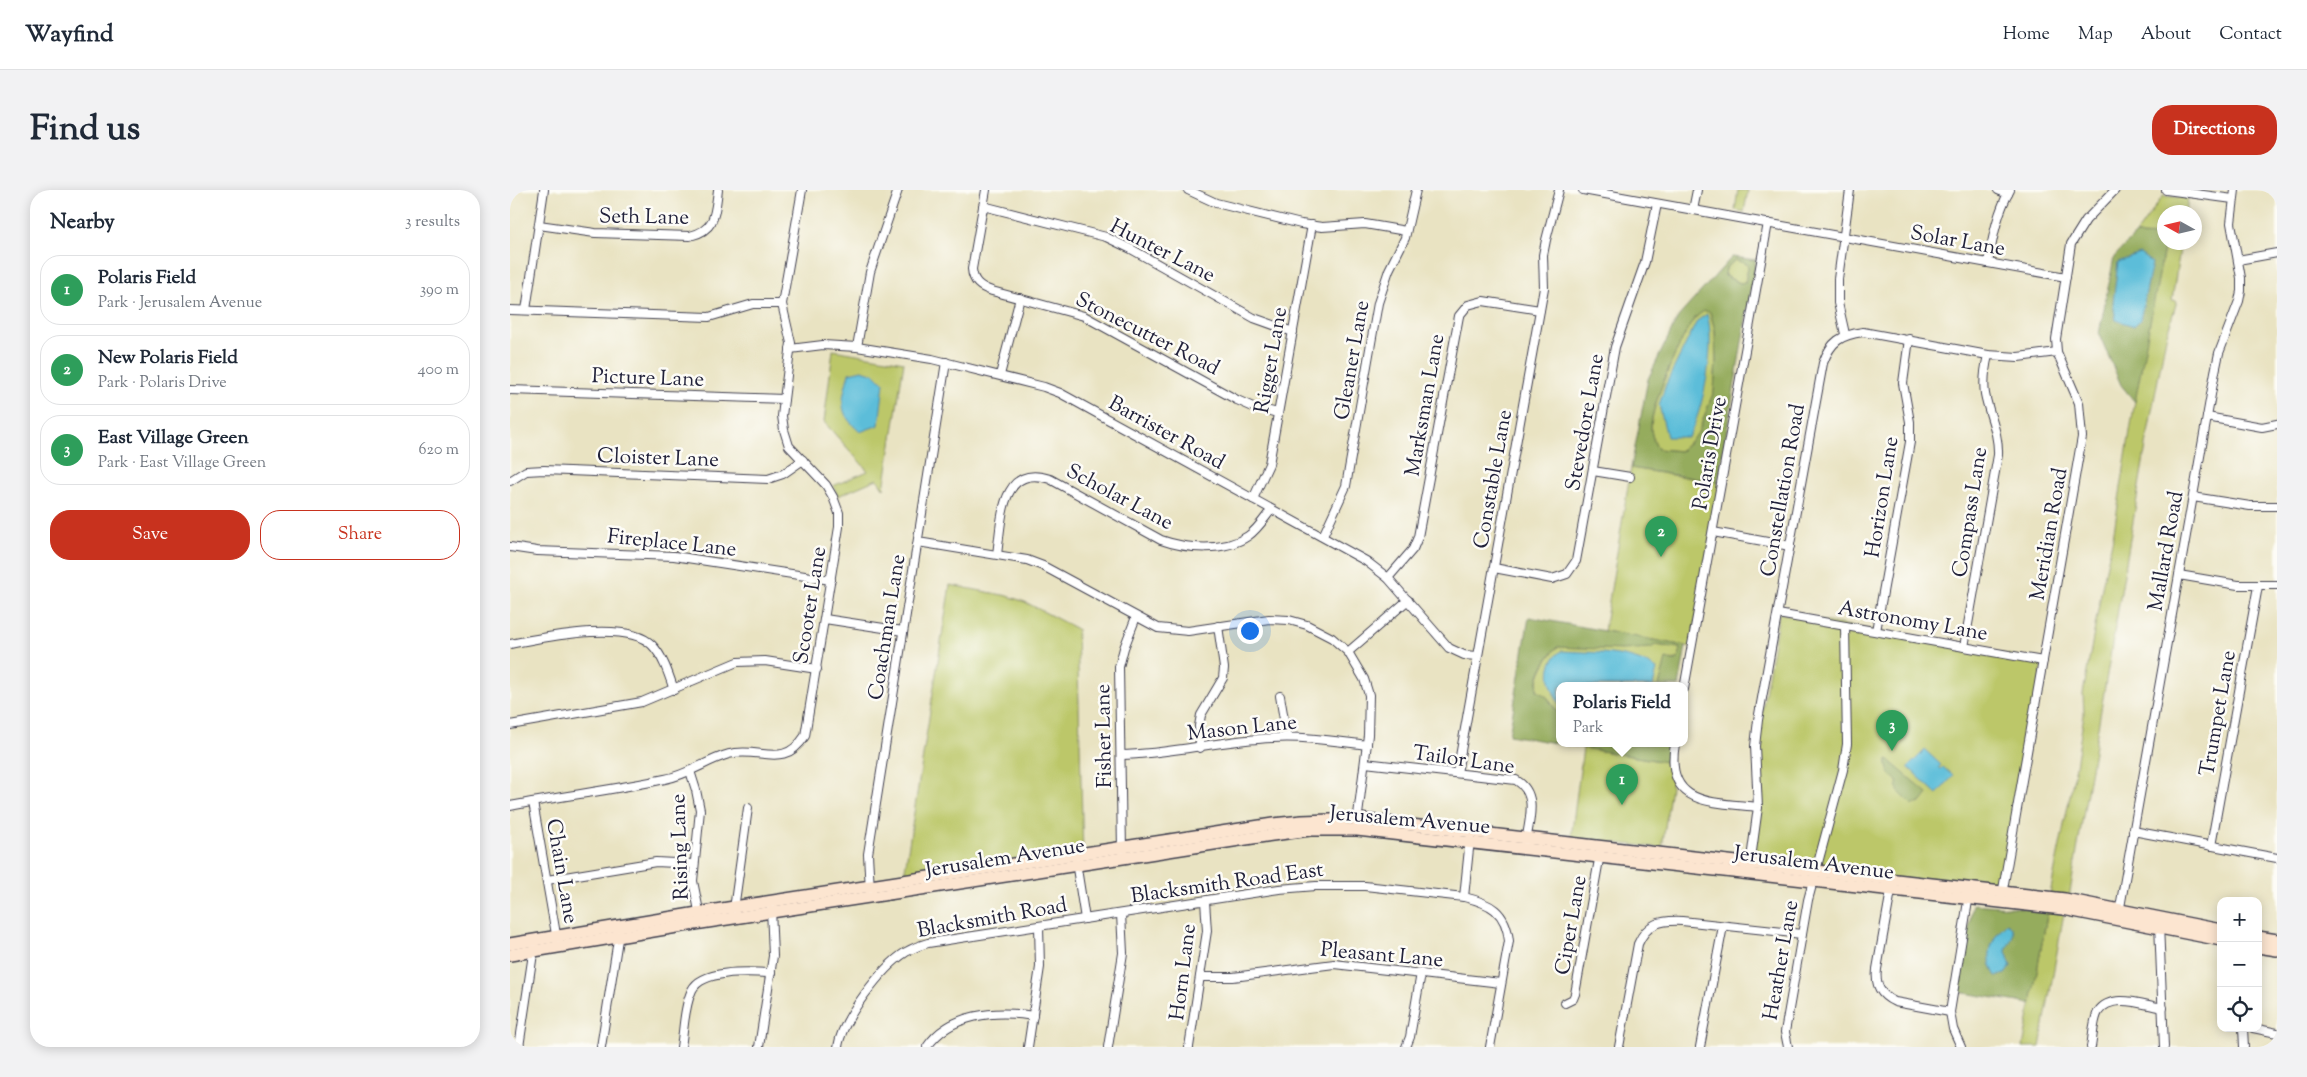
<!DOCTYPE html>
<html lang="en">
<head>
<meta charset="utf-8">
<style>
	:root { --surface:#fff; --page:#f2f2f3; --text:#1f2937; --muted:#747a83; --line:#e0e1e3; --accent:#c8321e }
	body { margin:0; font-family:"Sorts Mill Goudy",serif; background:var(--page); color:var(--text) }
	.controls { position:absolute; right:15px; bottom:15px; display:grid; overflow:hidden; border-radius:10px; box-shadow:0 2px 12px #0003 }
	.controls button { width:45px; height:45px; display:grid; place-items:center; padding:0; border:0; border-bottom:1px solid var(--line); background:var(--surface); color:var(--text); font:25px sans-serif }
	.compass { position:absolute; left:1647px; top:15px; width:45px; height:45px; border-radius:50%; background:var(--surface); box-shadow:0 2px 12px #0003; rotate:278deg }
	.you { position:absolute; left:739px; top:440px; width:18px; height:18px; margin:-12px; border:4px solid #fff; border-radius:50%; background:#1a73e8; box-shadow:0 0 0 8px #1a73e833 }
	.badge { display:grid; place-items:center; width:32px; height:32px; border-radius:50%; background:var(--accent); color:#fff; font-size:16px; font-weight:700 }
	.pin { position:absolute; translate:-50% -41px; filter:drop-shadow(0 1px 2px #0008) }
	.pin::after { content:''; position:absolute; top:26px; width:18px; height:15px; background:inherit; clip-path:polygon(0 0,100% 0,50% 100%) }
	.popup { position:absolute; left:1046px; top:492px; width:132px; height:65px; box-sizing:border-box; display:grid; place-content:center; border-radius:10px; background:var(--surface); filter:drop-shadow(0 1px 4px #0005); font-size:16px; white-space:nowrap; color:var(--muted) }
	.popup b { font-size:19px; color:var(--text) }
	.popup::after { content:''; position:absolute; left:50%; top:100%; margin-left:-10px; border:10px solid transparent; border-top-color:var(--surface) }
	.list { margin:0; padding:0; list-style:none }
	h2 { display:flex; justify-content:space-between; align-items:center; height:65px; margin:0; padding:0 20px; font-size:21px }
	h2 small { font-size:16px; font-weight:400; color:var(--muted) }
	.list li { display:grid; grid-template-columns:32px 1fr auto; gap:15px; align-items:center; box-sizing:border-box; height:70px; margin:0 10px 10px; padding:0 10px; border:1px solid var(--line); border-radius:20px }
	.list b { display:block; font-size:19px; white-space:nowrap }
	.list p { margin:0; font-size:16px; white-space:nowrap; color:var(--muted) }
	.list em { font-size:16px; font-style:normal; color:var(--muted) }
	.actions { display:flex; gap:10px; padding:15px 20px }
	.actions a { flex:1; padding:11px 0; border:1px solid var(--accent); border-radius:20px; text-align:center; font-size:18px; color:var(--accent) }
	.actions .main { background:var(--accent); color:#fff }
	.icon { flex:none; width:28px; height:28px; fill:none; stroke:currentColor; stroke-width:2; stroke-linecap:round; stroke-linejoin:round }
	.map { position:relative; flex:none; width:1767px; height:857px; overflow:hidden; border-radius:20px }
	header { display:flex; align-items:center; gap:30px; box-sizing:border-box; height:70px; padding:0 25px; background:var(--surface); border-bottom:1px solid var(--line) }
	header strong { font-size:24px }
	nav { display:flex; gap:28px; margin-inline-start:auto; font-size:18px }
	.intro { display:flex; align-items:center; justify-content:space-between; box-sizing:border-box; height:120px; padding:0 30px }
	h1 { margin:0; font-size:35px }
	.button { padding:12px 22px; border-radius:20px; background:var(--accent); color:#fff; font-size:18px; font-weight:700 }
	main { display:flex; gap:30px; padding:0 30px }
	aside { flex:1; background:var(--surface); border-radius:20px; box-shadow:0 2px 12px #0003 }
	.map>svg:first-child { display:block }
</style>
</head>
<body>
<header>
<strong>Wayfind</strong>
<nav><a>Home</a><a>Map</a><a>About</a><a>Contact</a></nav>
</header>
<div class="intro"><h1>Find us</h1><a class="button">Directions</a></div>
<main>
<aside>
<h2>Nearby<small>3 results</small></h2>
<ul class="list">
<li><span class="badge" style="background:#2e9e5b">1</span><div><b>Polaris Field</b><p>Park · Jerusalem Avenue</p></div><em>390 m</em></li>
<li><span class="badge" style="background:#2e9e5b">2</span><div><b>New Polaris Field</b><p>Park · Polaris Drive</p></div><em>400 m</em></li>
<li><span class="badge" style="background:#2e9e5b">3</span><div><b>East Village Green</b><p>Park · East Village Green</p></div><em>620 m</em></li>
</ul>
<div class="actions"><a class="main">Save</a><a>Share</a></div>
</aside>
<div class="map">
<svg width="1767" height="857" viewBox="0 0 1767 857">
	<rect width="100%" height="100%" fill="#fdfcf7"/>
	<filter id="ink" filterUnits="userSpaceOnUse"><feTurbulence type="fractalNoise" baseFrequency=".02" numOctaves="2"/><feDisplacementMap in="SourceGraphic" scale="10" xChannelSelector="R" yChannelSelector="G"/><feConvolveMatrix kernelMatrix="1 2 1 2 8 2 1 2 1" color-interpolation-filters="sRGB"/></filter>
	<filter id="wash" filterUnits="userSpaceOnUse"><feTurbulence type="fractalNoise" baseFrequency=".0096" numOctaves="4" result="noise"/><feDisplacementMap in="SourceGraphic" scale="20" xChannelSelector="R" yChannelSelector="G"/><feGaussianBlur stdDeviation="1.12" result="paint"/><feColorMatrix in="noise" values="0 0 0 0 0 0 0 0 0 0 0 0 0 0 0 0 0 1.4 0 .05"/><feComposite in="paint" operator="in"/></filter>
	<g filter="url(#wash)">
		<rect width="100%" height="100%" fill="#e9e3c2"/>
		<!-- green -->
		<g fill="#bcc769" stroke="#6f7452">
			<path d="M1228,0H1238L1234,22L1225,20Z"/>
			<path d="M1653,6L1678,8L1676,22H1654V46L1625,45Z"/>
			<path d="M1655,53H1671L1662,110L1667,111L1656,147L1641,226L1559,708L1540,704L1566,576L1574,524L1573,504L1593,392L1603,347L1630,179Z"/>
			<path d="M1225,70L1237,74L1238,78L1235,92L1230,93L1215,86L1216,78Z"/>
			<path d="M1194,121L1200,122L1205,140L1206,172L1204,201L1188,243L1171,261L1148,259C1144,253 1141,244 1141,237C1141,215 1171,146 1185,128C1187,126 1191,123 1194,121Z"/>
			<path d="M323,160L394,172L374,299L367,289L328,306L323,296L358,281L314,232Z"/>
			<path d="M1121,278L1210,293L1181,457L1094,441Z"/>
			<path d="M440,395L498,406L515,412L567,439L573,666L393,692Z"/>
			<path d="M1269,423L1533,471L1492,706L1241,677L1251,598L1246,556Z"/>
			<path d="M1145,455L1170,458L1168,469L1156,470L1149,496H1050L1049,525L1037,507L1027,500C1028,482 1036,471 1047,457Z"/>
			<path d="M1073,558L1162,573L1163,583L1152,658L1061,648Z"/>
			<path d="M1538,720L1554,723L1530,857H1513Z"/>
		</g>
		<!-- forest -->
		<g fill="#95ac5d" stroke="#5c674c" fill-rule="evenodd">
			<path d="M1625,45L1654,46L1655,53L1625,212L1611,195L1589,144L1604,67Z"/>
			<path d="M1222,67L1246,70L1208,292L1121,278L1138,189L1168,127ZM1225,70L1237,74L1238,78L1235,92L1230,93L1215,86L1216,78ZM1194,121L1200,122L1205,140L1206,172L1204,201L1188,243L1171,261L1148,259C1144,253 1141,244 1141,237C1141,215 1171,146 1185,128C1187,126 1191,123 1194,121Z"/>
			<path d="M1019,427L1176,456L1169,496H1149L1156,469L1163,471L1168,469L1170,458L1145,455L1141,458L1112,460L1047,457C1036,470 1027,482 1027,500L1037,507L1049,525L1050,554H1159L1156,572L999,545Z"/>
			<path d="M1377,569L1418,604L1411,613L1402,615L1388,601L1387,591C1379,584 1376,580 1377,569Z"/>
			<path d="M1463,714L1538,720L1521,814L1448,802Z"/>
		</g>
		<!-- water -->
		<g fill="#5bbdd9" stroke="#3e708a">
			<path d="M1630,64L1642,73L1630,130L1624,136L1606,130L1603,113L1608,72Z"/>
			<path d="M1197,124C1206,153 1194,221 1178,247H1157L1149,215L1156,194L1187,131Z"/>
			<path d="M352,180L365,184L374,193L369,235L350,242C326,221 332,211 339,183Z"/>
			<path d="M1051,461C1084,463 1119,461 1147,479L1143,496H1050L1049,514C1040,496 1032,476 1051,461Z"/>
			<path d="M1415,560L1431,575L1428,578L1430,580L1433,577L1443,586L1427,604L1398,577Z"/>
			<path d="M1497,733C1509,743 1500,749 1496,761L1501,776L1495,784L1486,786C1473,767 1482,746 1497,733Z"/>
		</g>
	</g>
	<g filter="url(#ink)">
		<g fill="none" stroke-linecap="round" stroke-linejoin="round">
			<defs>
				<g id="minor">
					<path d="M476,0L462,79C463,92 470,97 482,101L574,126L727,210L743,217L768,223"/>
					<path d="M678,0L706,13L791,34L812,37L855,34L896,41"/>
					<path d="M1073,0L1556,87"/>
					<path d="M1488,0L1498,4"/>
					<path d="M1656,0L1723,9"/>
					<path d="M473,16L596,47L621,59L744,128L783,142"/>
					<path d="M1183,20L1187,0"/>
					<path d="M29,35L85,43L180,46C206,40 205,23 208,0"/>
					<path d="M1728,70L1767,63"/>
					<path d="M1478,73C1483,47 1487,23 1500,0"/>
					<path d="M0,120L199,127L243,114H272"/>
					<path d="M16,120L34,0"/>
					<path d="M1335,144L1328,113V89L1340,0"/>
					<path d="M347,157L360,82L388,0"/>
					<path d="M280,159L313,155L347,157L422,169L534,197L550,203L856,371L878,388L939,458L954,465L967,466"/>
					<path d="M490,185L510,108"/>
					<path d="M0,200L274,209"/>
					<path d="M1697,227L1752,237L1767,234"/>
					<path d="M1083,281L1120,287"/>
					<path d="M0,291L16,281L34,280L258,289L273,284L293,270"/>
					<path d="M1683,307L1740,316H1767"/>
					<path d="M743,309L759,274L802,35"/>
					<path d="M1203,342L1280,356"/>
					<path d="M813,346L836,296L868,113L879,80L895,48L906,0"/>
					<path d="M408,352L517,370L533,376L648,438L678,441L759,429L779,430L797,435L822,448L838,462L854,489L859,505L858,545L847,633"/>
					<path d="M0,357L27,361L164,366L321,390"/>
					<path d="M487,364C492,331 490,273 540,289L651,350C676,359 715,362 738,346C748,339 754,329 761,320"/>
					<path d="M984,378L1042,389L1057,384L1066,371L1105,157L1135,72L1147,14"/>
					<path d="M1669,385L1728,395H1767"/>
					<path d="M878,388L903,359L908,347L949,126L958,115L973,111L1030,120"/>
					<path d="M1268,424L1533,471"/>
					<path d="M315,429L393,441"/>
					<path d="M1366,441L1400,252V232L1393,193L1399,149"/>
					<path d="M0,454C32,448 117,429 142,455C153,466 159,485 164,500"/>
					<path d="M1454,457L1488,265C1489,243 1479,225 1475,204C1473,190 1475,178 1478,165"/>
					<path d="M838,462L898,410"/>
					<path d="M1174,499L1258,33"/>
					<path d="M770,506L777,547"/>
					<path d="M0,535L132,512L227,472L255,471L307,479"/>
					<path d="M1165,554C1154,616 1202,612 1248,617"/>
					<path d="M690,558L689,536L691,525L713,488L714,478L708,436"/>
					<path d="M611,565C662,564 711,550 762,548C794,546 825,551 857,555"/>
					<path d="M855,573L1006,590C1029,604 1019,630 1016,652"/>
					<path d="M180,581L186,600L190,620L183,691L190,726"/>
					<path d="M947,583L1034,98L1033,65L1036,50L1049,0"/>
					<path d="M23,612L47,750"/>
					<path d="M0,616C51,606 104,600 155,589C178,585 197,570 219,564C250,556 273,580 295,546L329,337V323L323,307L316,295L279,256L274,240L272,226L281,153L272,114L292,0"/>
					<path d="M1623,641L1767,668"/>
					<path d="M1701,656L1748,396"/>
					<path d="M612,661L609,477L614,458L626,427"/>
					<path d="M566,672L575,729"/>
					<path d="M1240,676L1248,617L1245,556L1248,530L1313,173C1321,151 1331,145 1353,142L1478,165L1508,167L1547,162"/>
					<path d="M37,690L146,672L184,674"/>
					<path d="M1382,695L1367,779C1365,795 1370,805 1385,812L1440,822"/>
					<path d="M360,700L358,664L436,172"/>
					<path d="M1492,705L1572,247L1569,213L1547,162L1546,149L1561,54L1576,30L1605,0"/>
					<path d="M954,707L960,649"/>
					<path d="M224,719L238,618"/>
					<path d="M1609,723L1705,182L1709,163L1729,111L1731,101V88L1721,33L1725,0"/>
					<path d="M1649,734L1654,857"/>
					<path d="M690,787H723L824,774L991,793"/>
					<path d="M1055,813L1063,809L1065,804L1090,664"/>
					<path d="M1733,838L1734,857"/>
					<path d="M1743,838L1767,843"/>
					<path d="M9,857L24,757"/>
					<path d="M91,857L109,743"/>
					<path d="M171,857C174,839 174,817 182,800C192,779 240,782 261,783"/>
					<path d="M249,857L263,766L261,718"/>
					<path d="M328,857C332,829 372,777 396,762C403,758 410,755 418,753L769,699L806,696H855L954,707C980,713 996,721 999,751L980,857"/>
					<path d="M417,857C440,823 486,820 523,826"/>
					<path d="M518,857L530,777L529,736"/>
					<path d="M598,857L613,763L611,724"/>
					<path d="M679,857L697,741L695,711"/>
					<path d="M896,857L900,847L911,783"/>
					<path d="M1109,857L1128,754C1137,733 1151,730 1172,731L1292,744"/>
					<path d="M1190,857L1213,736"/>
					<path d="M1278,857L1275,842L1298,710L1333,580L1337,554L1335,436"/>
					<path d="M1451,857L1443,839L1440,822L1459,705"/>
					<path d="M1581,857C1583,846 1583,831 1588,822C1601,802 1634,815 1653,818"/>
				</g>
				<g id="secondary">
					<path d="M1748,747L1767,750"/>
					<path d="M0,754L224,717L763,634L792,631L848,629L1555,709L1711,740"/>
					<path d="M1748,757L1767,760"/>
					<path d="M0,765L191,733L762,645L800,640H847L1553,719L1711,750"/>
				</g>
			</defs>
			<!-- minor casing -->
			<use href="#minor" stroke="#403f4f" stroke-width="10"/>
			<!-- secondary casing -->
			<use href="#secondary" stroke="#403f4f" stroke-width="14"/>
			<!-- minor -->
			<use href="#minor" stroke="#fff" stroke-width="8"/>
			<!-- secondary -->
			<use href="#secondary" stroke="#fce5d0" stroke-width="11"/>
		</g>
	</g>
	<g text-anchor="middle" stroke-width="5" stroke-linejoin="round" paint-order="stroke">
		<!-- street labels -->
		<g font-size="21" fill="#22223b" stroke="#fdfcf7">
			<text transform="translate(134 26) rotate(1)" y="7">Seth Lane</text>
			<text transform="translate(1448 50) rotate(10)" y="7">Solar Lane</text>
			<text transform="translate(653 60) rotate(27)" y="7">Hunter Lane</text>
			<text transform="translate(638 143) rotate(27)" y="7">Stonecutter Road</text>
			<text transform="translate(760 170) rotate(-80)" y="7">Rigger Lane</text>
			<text transform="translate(841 170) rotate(-80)" y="7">Gleaner Lane</text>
			<text transform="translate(138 187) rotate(2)" y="7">Picture Lane</text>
			<text transform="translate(914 215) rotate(-80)" y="7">Marksman Lane</text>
			<text transform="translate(1074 232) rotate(-80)" y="7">Stevedore Lane</text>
			<text transform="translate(657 242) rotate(29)" y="7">Barrister Road</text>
			<text transform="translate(1199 263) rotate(-80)" y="7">Polaris Drive</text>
			<text transform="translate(148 267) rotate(2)" y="7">Cloister Lane</text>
			<text transform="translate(982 289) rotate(-80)" y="7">Constable Lane</text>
			<text transform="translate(1272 300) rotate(-80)" y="7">Constellation Road</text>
			<text transform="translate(610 306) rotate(28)" y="7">Scholar Lane</text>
			<text transform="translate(1371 307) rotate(-81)" y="7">Horizon Lane</text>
			<text transform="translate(1459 322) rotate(-81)" y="7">Compass Lane</text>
			<text transform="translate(1538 344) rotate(-80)" y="7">Meridian Road</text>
			<text transform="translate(162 352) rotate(6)" y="7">Fireplace Lane</text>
			<text transform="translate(1655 361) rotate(-80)" y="7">Mallard Road</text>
			<text transform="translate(299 415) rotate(-81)" y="7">Scooter Lane</text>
			<text transform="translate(1403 430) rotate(10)" y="7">Astronomy Lane</text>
			<text transform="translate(376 437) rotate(-81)" y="7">Coachman Lane</text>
			<text transform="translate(1707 523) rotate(-80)" y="7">Trumpet Lane</text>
			<text transform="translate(732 537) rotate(-6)" y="7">Mason Lane</text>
			<text transform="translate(593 546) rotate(-91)" y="7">Fisher Lane</text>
			<text transform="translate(954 569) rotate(8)" y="7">Tailor Lane</text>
			<text transform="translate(900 629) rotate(5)" y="7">Jerusalem Avenue</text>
			<text transform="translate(169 657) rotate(-92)" y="7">Rising Lane</text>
			<text transform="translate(495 667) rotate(-9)" y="7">Jerusalem Avenue</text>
			<text transform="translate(1304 672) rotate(7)" y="7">Jerusalem Avenue</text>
			<text transform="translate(53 681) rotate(80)" y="7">Chain Lane</text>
			<text transform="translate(717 692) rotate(-8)" y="7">Blacksmith Road East</text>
			<text transform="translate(482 727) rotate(-10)" y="7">Blacksmith Road</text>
			<text transform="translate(1060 735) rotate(-80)" y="7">Ciper Lane</text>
			<text transform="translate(872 764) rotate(5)" y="7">Pleasant Lane</text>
			<text transform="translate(1270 770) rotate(-80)" y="7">Heather Lane</text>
			<text transform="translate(672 782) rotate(-83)" y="7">Horn Lane</text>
		</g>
	</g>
</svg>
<div class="controls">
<button>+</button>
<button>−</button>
<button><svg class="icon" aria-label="locate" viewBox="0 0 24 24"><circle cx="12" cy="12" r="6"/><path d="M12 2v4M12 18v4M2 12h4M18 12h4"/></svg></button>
</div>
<svg class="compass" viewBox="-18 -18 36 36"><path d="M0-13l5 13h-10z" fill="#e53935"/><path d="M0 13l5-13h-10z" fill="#747a83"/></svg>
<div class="you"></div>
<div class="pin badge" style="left:1112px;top:615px;background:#2e9e5b">1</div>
<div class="popup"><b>Polaris Field</b>Park</div>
<div class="pin badge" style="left:1151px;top:367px;background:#2e9e5b">2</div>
<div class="pin badge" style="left:1382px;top:561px;background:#2e9e5b">3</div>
</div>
</main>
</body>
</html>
